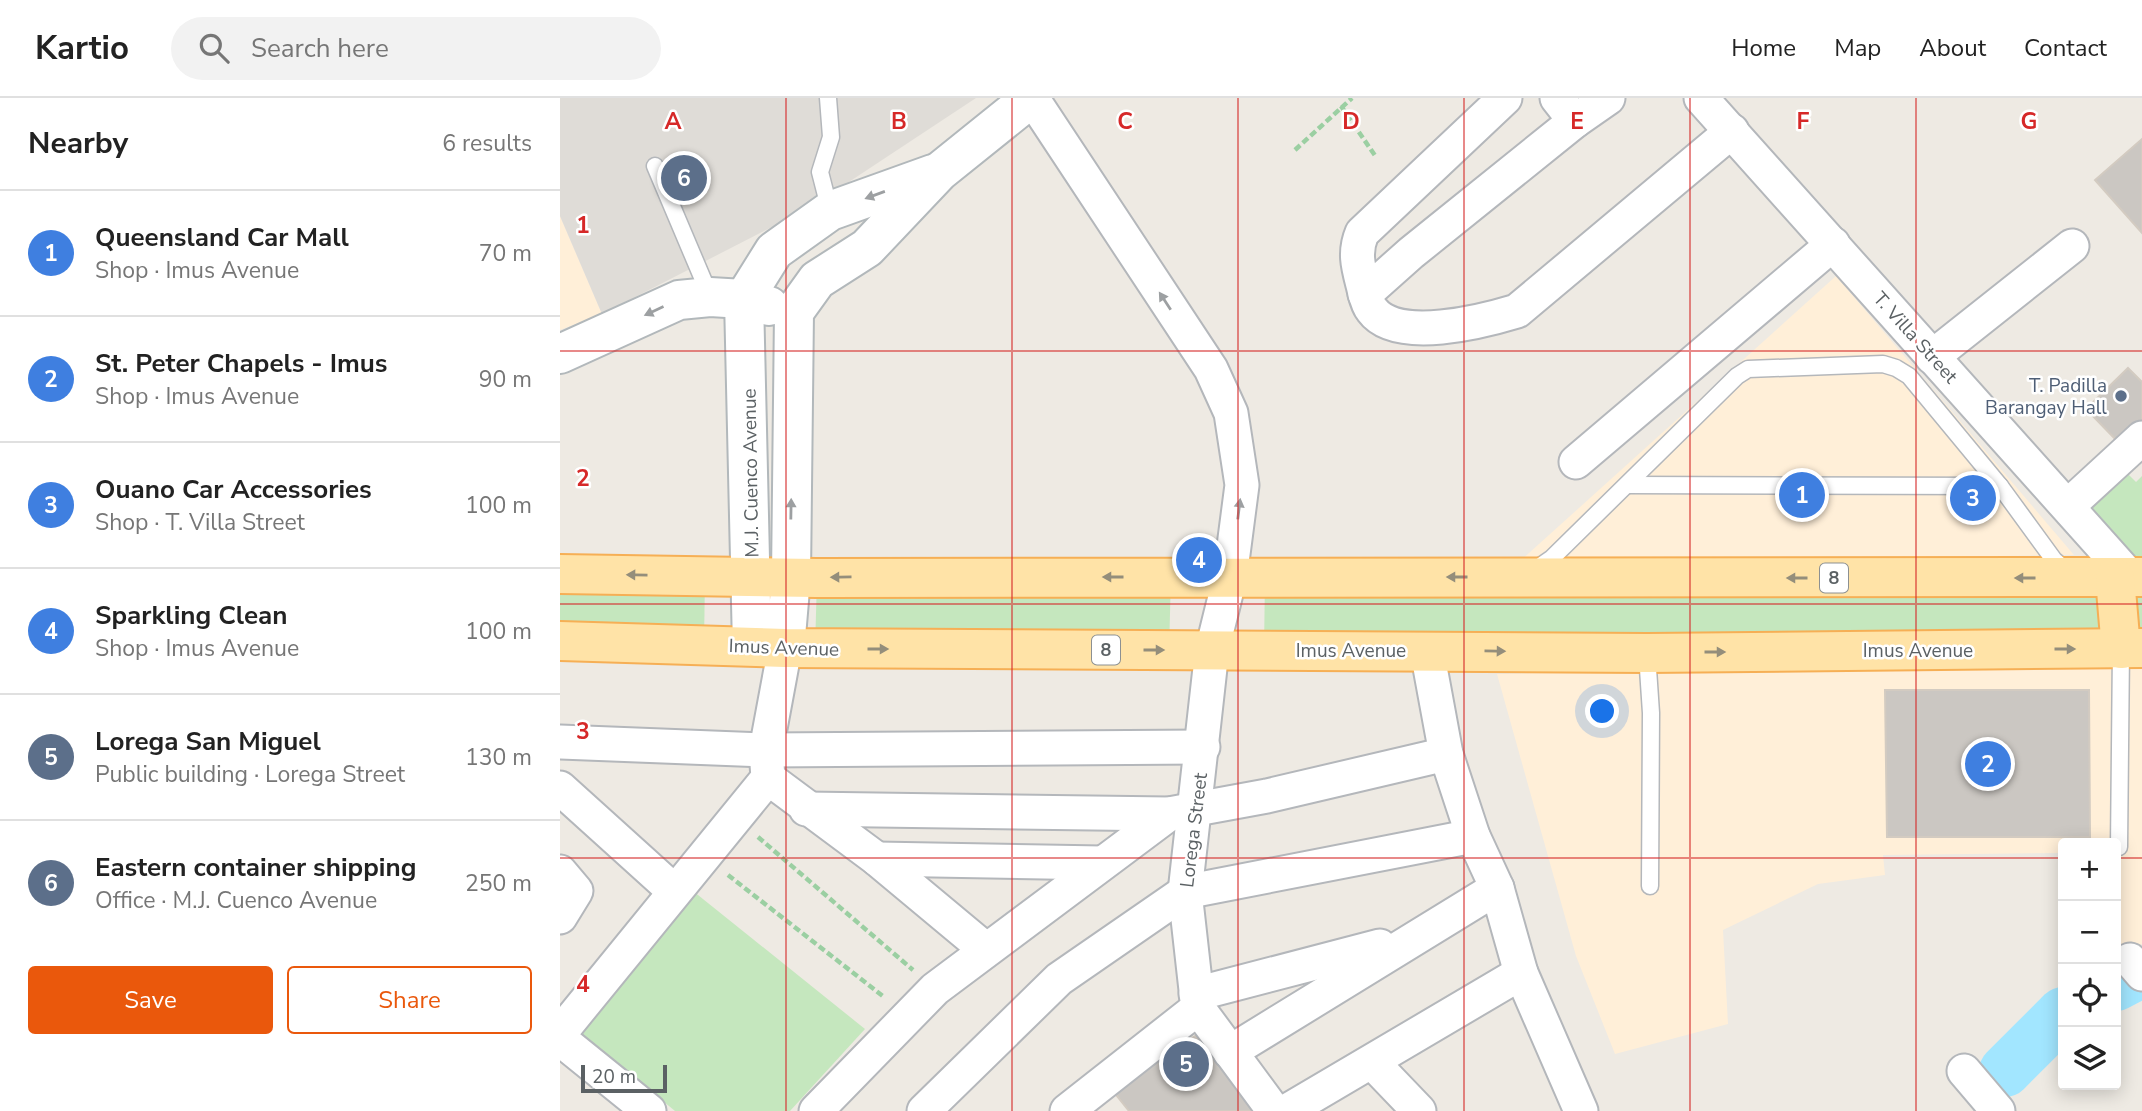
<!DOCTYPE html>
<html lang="en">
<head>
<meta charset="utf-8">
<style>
	:root { --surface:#fff; --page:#f2f2f2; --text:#222; --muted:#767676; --line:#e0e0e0; --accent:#ea580c }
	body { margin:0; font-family:"Nunito Sans",sans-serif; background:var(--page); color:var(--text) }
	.controls { position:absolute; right:21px; bottom:21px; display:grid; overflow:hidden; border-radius:7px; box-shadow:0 4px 18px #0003 }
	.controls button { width:63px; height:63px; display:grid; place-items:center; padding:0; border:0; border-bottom:2px solid var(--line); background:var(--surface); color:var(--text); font:35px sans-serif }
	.scale { position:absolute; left:21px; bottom:18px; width:86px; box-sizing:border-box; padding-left:7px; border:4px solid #5b6164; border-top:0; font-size:19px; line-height:24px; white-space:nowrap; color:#5b6164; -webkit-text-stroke:5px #fff; paint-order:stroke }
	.you { position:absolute; left:1043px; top:614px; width:24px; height:24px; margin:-18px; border:5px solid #fff; border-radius:50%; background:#1a73e8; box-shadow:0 0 0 10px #1a73e833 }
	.badge { display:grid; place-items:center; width:46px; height:46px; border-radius:50%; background:var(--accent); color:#fff; font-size:23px; font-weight:700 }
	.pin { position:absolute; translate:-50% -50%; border:4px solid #fff; box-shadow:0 2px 7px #0006 }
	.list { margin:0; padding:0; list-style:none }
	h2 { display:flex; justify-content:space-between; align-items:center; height:91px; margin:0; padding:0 28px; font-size:30px }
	h2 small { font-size:23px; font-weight:400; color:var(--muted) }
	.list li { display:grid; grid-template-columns:46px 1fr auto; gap:21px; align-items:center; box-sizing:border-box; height:126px; padding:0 28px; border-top:2px solid var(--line) }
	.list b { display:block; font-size:26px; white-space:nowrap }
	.list p { margin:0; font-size:23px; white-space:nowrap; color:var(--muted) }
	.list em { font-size:23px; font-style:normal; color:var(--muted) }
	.actions { display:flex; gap:14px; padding:21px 28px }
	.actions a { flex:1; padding:16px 0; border:2px solid var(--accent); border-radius:7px; text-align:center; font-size:24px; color:var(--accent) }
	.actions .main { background:var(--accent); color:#fff }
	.icon { flex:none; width:38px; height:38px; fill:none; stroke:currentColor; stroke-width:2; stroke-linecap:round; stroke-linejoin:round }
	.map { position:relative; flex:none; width:1582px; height:1013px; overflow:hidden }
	header { display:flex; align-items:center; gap:42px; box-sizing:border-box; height:98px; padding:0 35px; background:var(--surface); border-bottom:2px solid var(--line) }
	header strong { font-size:33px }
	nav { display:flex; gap:38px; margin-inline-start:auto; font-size:24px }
	.search { width:490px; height:63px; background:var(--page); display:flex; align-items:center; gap:18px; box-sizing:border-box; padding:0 24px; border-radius:38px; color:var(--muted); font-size:26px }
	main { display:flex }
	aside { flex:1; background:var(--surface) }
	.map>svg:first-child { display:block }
</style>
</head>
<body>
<header>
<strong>Kartio</strong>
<div class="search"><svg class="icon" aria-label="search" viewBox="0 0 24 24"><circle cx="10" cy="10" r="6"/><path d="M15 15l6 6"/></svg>Search here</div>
<nav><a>Home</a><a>Map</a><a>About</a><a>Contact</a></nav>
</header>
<main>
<aside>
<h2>Nearby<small>6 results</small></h2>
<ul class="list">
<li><span class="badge" style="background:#3f7fe0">1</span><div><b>Queensland Car Mall</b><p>Shop · Imus Avenue</p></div><em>70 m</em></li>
<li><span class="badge" style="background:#3f7fe0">2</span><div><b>St. Peter Chapels - Imus</b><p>Shop · Imus Avenue</p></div><em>90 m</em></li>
<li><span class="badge" style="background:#3f7fe0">3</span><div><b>Ouano Car Accessories</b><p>Shop · T. Villa Street</p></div><em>100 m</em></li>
<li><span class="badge" style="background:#3f7fe0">4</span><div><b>Sparkling Clean</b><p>Shop · Imus Avenue</p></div><em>100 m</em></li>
<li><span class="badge" style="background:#5c6f8a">5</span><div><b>Lorega San Miguel</b><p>Public building · Lorega Street</p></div><em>130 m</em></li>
<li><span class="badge" style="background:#5c6f8a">6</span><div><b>Eastern container shipping</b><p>Office · M.J. Cuenco Avenue</p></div><em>250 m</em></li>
</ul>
<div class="actions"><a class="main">Save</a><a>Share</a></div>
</aside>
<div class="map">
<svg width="1582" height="1013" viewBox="0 0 1582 1013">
	<rect width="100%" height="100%" fill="#eeeae3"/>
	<!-- commercial -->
	<g fill="#ffefd8">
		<path d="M0,118L42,216L0,232Z"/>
		<path d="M1276,178L1514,457L958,465Z"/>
		<path d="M1582,568V846L1568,853L1556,875V745H1503V839L1499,755L1323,757L1325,777L1258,786L1163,832L1168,926L1055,956L1016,858L937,576L1152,570L1253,573Z"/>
	</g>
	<!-- industrial -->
	<path fill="#dfdcd7" d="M0,0H416L251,109L42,216L0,118Z"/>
	<!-- green -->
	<g fill="#c5e7be">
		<path d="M1556,364L1576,384L1582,378V550L704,552L705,478L1569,479L1508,408Z"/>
		<path d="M0,471L145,478L144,546L0,542Z"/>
		<path d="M611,479L609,552L255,551L257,480Z"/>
		<path d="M133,793L305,931L230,1013H115L17,932Z"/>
	</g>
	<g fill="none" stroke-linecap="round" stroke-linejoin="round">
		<!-- river -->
		<g stroke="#a2e6ff" stroke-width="52">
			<path d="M1556,887L1573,878"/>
			<path d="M1445,973L1503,915"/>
		</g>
	</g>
	<!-- building -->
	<g fill="#cbc7c2" stroke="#d3cbc1" stroke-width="2">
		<path d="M1582,41V135L1535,82Z"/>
		<path d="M1568,270L1582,284V329L1562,348L1526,311Z"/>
		<path d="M1325,592H1529L1530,739H1327Z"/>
		<path d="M635,938L696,1013H569L553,993Z"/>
	</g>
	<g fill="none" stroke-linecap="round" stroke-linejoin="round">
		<defs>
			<g id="lane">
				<path d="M268,0L271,39L260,74L270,113"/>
				<path d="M95,68L150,198"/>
				<path d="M1067,387L1440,388"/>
				<path d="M976,471L992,460L1177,278L1188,271L1323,266L1336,270L1349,278L1440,388L1494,462L1508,474"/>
				<path d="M1087,556L1091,615L1090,788"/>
				<path d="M1559,749L1561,551"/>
			</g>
			<g id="street">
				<path d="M472,0L651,271L671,315L682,387L670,479L652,552L625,794L638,910L714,1013"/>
				<path d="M945,0L802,135C794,154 798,168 803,187C805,195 807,206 812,212C837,246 924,223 957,213L1172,33"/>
				<path d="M997,0L1015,23"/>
				<path d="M1141,0L1570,479"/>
				<path d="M805,196L851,155L1015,23L1048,0"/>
				<path d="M1372,259L1512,148"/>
				<path d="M1016,364L1273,146"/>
				<path d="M1508,408L1582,340"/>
				<path d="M867,553L886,656L913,738L937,790L961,875L1021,1013"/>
				<path d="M0,644L206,652L643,649"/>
				<path d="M208,680L317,761L425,851"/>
				<path d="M0,690L114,793"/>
				<path d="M246,711L609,716L707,698L886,656"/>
				<path d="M317,761L542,765"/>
				<path d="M0,774L16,793L0,819"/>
				<path d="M1570,862L1582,876"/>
				<path d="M636,896L820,848"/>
				<path d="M0,935L208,680L206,652L225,550"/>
				<path d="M0,941L89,1013"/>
				<path d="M670,954L937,790"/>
				<path d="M813,965L859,1013"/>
				<path d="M1404,973L1438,1013"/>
				<path d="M256,1013L375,891L609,716"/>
				<path d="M364,1013L499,881L625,794L913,738"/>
				<path d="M507,1013L638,910"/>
				<path d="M727,1013L961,875"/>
			</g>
			<g id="secondary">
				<path d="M0,256L119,202L150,199L184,201L209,208"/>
				<path d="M192,548L184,201L214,153L270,113L373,76"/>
				<path d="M225,550L231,479L234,214L257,182L307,150L379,74L471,0"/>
			</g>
			<g id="primary">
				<path d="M0,476L257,480L1582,479"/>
				<path d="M1555,480L1561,551"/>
				<path d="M0,543L225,550L1087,555L1582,550"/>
			</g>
		</defs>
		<!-- lane casing -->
		<use href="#lane" stroke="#b4b7bb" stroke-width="19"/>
		<!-- street casing -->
		<use href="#street" stroke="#b4b7bb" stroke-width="37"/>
		<!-- secondary casing -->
		<use href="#secondary" stroke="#b2b8bb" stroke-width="42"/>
		<!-- primary casing -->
		<use href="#primary" stroke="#f6af55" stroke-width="42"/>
		<!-- path -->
		<g stroke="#9bcfa2" stroke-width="4.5" stroke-dasharray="7 3.5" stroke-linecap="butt">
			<path d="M781,8L816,59"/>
			<path d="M735,52L792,0"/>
			<path d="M198,739L353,872"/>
			<path d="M168,777L324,899"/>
		</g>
		<!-- lane -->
		<use href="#lane" stroke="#fff" stroke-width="16"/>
		<!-- street -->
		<use href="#street" stroke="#fff" stroke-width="33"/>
		<!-- secondary -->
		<use href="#secondary" stroke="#fff" stroke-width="38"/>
		<!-- primary -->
		<use href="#primary" stroke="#ffe3a7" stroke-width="38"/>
	</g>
	<!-- one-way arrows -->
	<defs><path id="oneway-solid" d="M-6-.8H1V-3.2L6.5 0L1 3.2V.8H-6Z" transform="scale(1.75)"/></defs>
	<g fill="#9da0a2">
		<use href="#oneway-solid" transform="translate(315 97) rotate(160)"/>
		<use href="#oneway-solid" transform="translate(605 203) rotate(-123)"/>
		<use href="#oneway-solid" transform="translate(94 213) rotate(155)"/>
		<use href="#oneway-solid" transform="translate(231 411) rotate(-89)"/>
		<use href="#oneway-solid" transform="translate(679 411) rotate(-83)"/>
	</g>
	<g fill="#948e7b">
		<use href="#oneway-solid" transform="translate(77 477) rotate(-179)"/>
		<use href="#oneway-solid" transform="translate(281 479) rotate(179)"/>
		<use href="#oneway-solid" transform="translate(553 479) rotate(-180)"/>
		<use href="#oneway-solid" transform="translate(897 479) rotate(-180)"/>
		<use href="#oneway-solid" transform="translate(1237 480) rotate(-180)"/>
		<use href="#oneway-solid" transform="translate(1465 480) rotate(-180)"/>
		<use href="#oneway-solid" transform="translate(318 551)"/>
		<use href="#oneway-solid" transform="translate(1505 551)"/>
		<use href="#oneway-solid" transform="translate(594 552)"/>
		<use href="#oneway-solid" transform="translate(935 553) rotate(1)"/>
		<use href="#oneway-solid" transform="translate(1155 554)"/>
	</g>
	<!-- grid -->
	<path fill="none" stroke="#d62828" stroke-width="2" stroke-opacity="0.55" d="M226,0V1013M452,0V1013M678,0V1013M904,0V1013M1130,0V1013M1356,0V1013M0,253H1582M0,506H1582M0,760H1503M1556,760H1582"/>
	<!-- markers -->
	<circle fill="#5c6f8a" stroke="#fff" stroke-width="2.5" cx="1561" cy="298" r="7"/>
	<g text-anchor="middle" stroke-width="5" stroke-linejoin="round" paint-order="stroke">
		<!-- shield labels -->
		<g fill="#fff" stroke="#8c9092" stroke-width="2">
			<rect x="1260" y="465.5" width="28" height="29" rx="5"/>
			<rect x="532" y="537.5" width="28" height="29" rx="5"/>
		</g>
		<g font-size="18" font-weight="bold" fill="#5b6164">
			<text x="1274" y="486">8</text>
			<text x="546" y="558">8</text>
		</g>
		<!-- street labels -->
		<g font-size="19" fill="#5b6164" stroke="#fff">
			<text transform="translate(1356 239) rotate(48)" y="7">T. Villa Street</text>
			<text transform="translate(190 375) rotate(-91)" y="7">M.J. Cuenco Avenue</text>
			<text transform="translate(224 549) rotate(2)" y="7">Imus Avenue</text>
			<text x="791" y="559">Imus Avenue</text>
			<text x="1358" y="559">Imus Avenue</text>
			<text transform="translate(633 732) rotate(-83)" y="7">Lorega Street</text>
		</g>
		<!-- service labels -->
		<g font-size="19" fill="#4e5e75" stroke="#fff" text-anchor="end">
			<text x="1547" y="294">T. Padilla<tspan x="1547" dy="22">Barangay Hall</tspan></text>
		</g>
	</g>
	<g font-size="23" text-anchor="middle" font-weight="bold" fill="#d62828" stroke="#fff" stroke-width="5" stroke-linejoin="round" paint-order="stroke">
		<text x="113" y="31">A</text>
		<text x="339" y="31">B</text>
		<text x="565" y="31">C</text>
		<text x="791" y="31">D</text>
		<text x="1017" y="31">E</text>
		<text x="1243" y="31">F</text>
		<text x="1469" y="31">G</text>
		<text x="23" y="135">1</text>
		<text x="23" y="388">2</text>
		<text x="23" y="641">3</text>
		<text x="23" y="894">4</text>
	</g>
</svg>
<div class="controls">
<button>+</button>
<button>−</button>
<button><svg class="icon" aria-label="locate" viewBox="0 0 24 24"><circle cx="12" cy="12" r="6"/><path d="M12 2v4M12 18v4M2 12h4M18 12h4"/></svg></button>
<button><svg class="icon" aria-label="layers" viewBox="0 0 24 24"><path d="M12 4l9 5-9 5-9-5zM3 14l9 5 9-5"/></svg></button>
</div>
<div class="scale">20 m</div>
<div class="you"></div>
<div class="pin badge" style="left:1242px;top:397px;background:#3f7fe0">1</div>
<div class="pin badge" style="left:1428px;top:666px;background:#3f7fe0">2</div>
<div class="pin badge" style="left:1413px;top:400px;background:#3f7fe0">3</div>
<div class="pin badge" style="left:639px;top:462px;background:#3f7fe0">4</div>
<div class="pin badge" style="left:626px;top:966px;background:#5c6f8a">5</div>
<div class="pin badge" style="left:124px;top:80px;background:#5c6f8a">6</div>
</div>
</main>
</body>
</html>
